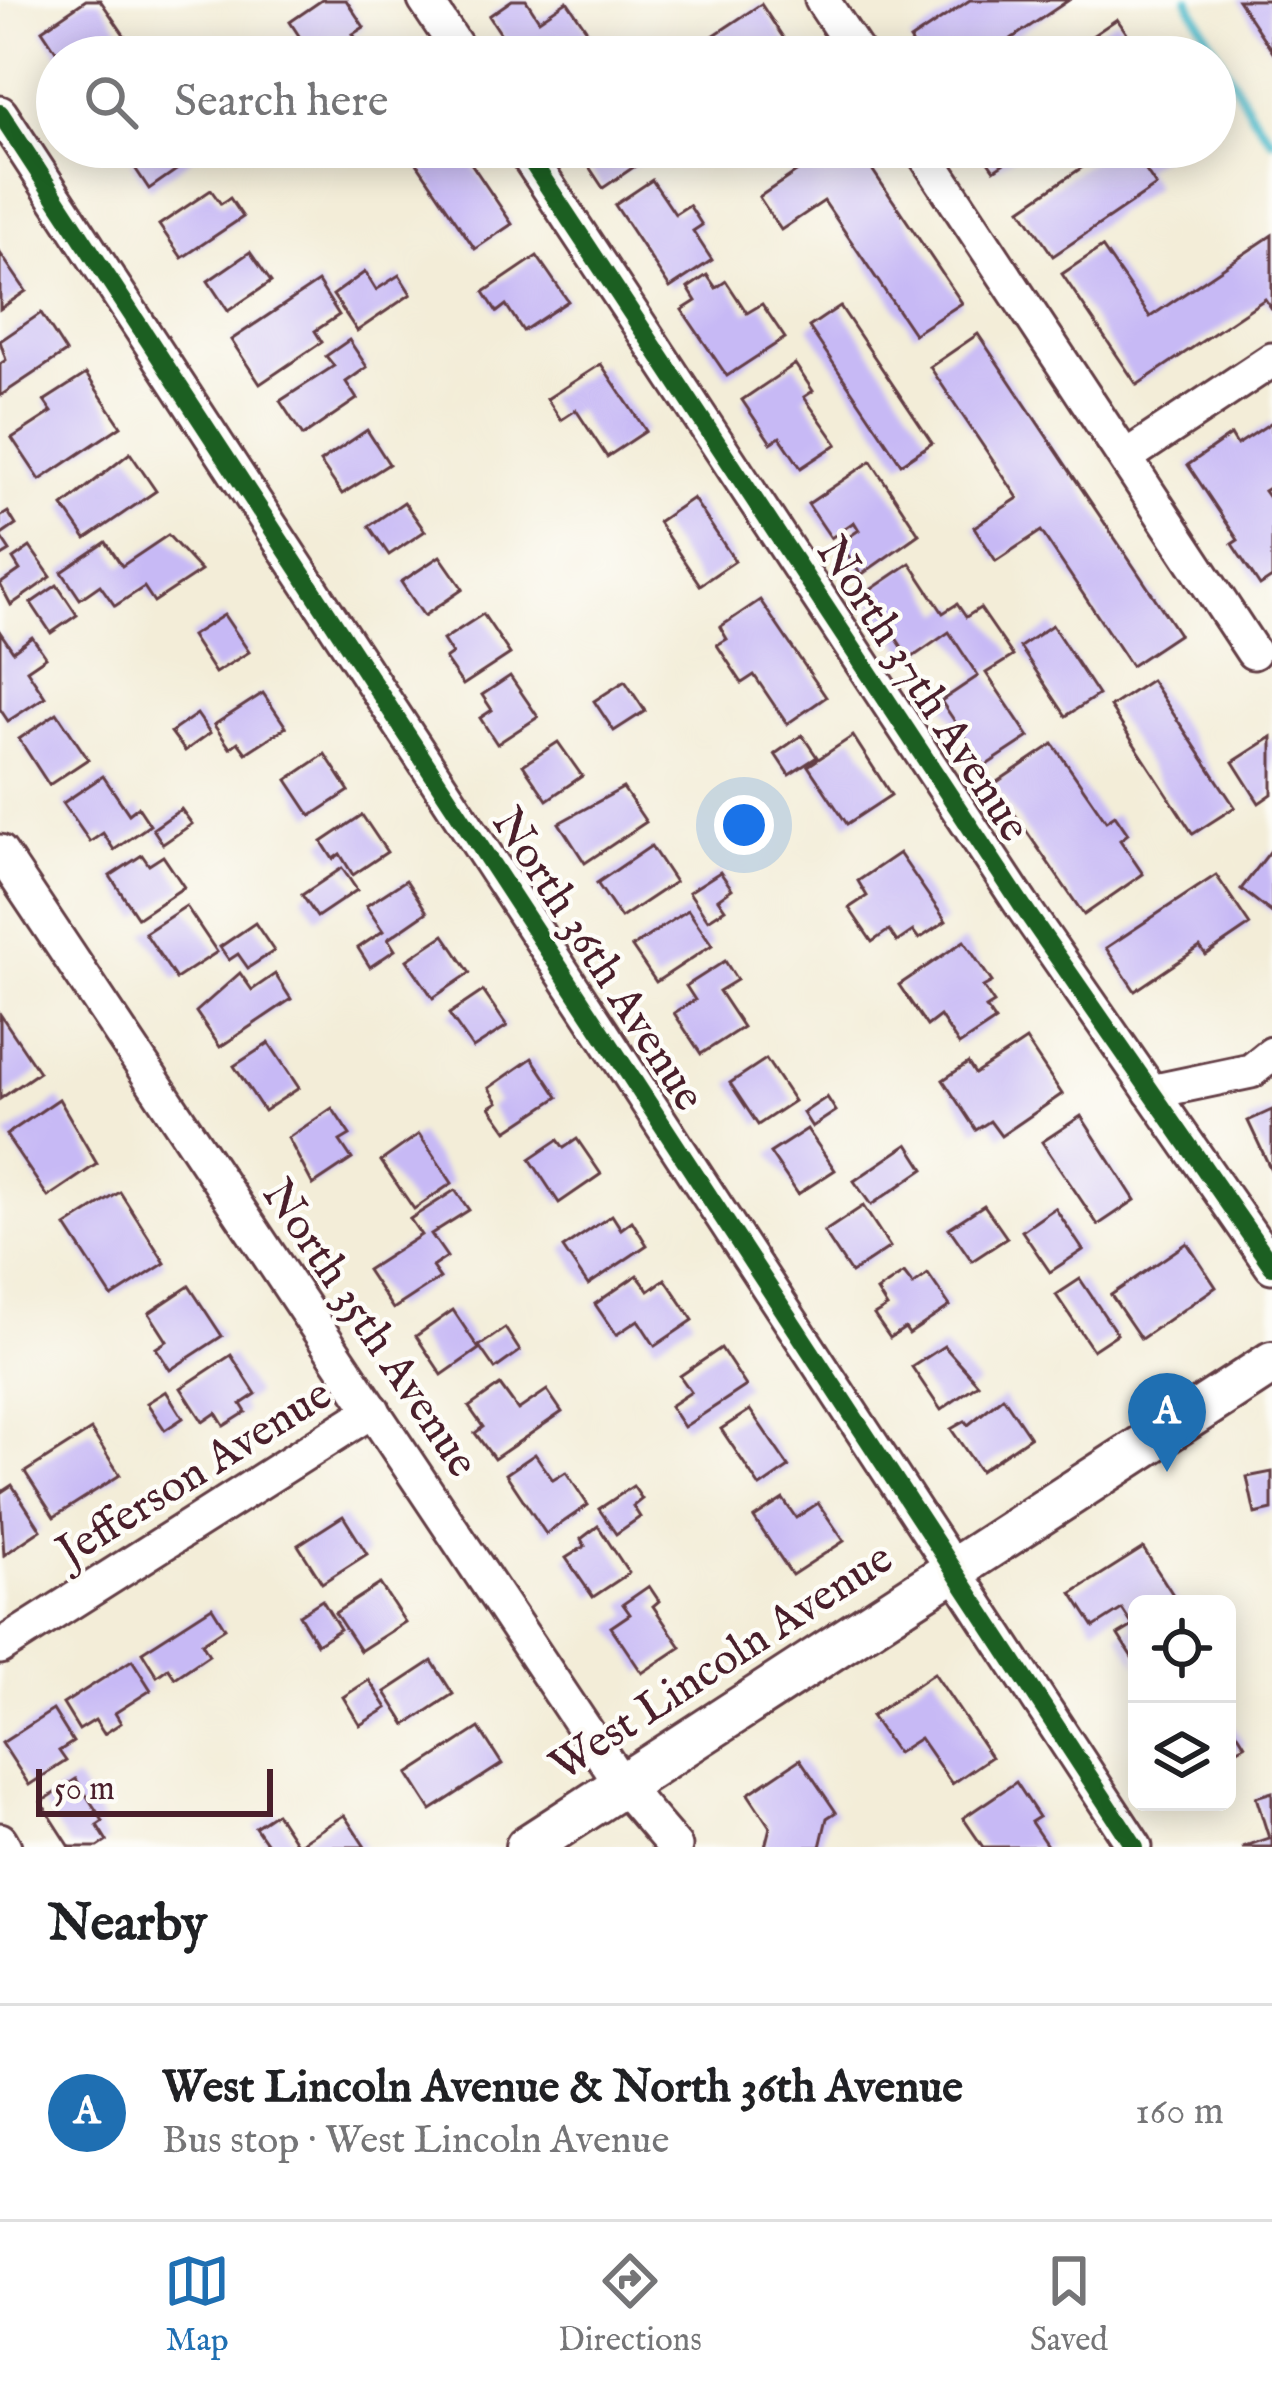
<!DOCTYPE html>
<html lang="en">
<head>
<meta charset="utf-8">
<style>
	:root { --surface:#fff; --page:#f2f2f2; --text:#202124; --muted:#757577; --line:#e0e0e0; --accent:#1f6fb2 }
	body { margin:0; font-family:"IM FELL English",serif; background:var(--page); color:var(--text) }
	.controls { position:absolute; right:36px; bottom:36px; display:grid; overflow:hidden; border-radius:18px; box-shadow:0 6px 30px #0003 }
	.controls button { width:108px; height:108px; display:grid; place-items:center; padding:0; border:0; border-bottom:3px solid var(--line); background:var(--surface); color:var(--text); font:60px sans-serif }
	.scale { position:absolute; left:36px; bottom:30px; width:237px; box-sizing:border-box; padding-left:12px; border:6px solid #4a1f2b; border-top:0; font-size:33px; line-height:42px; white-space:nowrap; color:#4a1f2b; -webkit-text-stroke:9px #fdfcf7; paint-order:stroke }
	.you { position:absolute; left:744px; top:825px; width:42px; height:42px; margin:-30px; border:9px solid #fff; border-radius:50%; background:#1a73e8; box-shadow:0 0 0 18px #1a73e833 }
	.badge { display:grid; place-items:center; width:78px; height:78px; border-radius:50%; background:var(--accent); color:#fff; font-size:39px; font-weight:700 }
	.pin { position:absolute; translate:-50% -99px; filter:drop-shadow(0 3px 6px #0008) }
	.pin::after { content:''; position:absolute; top:63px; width:42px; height:36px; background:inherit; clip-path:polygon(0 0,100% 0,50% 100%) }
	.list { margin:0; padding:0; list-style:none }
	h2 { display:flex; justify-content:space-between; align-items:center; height:156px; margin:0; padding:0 48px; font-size:51px }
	h2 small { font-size:39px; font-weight:400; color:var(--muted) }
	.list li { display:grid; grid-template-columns:78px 1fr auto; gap:36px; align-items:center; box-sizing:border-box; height:216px; padding:0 48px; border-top:3px solid var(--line) }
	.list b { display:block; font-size:45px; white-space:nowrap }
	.list p { margin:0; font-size:39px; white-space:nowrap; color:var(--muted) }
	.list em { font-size:39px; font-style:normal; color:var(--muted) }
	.icon { flex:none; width:66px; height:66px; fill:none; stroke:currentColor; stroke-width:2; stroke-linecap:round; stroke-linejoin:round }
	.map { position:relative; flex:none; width:1272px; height:1847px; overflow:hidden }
	.search { position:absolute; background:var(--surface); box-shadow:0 6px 30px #0003; left:36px; right:36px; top:36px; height:132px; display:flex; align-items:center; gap:30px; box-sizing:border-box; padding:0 42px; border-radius:66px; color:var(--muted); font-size:45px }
	.sheet { height:372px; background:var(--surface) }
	nav { display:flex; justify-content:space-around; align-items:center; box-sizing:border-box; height:168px; border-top:3px solid var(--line); background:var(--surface); font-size:33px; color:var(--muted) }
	nav a { display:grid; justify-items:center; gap:6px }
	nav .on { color:var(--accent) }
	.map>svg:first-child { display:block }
</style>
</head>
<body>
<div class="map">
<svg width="1272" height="1847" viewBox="0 0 1272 1847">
	<rect width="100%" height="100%" fill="#fdfcf7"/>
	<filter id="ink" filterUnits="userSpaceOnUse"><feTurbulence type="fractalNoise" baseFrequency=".00833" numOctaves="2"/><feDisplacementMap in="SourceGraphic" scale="24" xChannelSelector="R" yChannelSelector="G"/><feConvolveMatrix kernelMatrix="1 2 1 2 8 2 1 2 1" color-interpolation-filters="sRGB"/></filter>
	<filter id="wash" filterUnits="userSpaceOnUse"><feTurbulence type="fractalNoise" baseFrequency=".004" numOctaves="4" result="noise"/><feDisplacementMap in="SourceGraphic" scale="48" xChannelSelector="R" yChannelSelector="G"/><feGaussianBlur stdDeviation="2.7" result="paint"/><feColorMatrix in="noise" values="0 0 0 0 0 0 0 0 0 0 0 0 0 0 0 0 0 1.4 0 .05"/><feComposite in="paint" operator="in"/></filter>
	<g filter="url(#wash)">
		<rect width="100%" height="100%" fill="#f3edd8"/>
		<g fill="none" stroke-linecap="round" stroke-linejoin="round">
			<!-- stream -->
			<path stroke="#53bece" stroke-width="9" d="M1188,0L1252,115L1272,140"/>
		</g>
		<g id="blocks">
			<!-- building -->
			<g fill="#c7b9f5">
				<path d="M86,0H100L129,42L106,57H60L42,30Z"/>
				<path d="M322,0H346L364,27L353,34L368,57H327L323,52L313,57L290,22Z"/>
				<path d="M512,0H526L539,20L567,1L603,54L516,57L489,16Z"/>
				<path d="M970,0H1069L984,57H921L910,40Z"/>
				<path d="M1238,0H1269L1272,51Z"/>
				<path d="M761,4L796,57H727L713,36Z"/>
				<path d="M1117,19L1143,57H1061Z"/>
				<path d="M153,147H185L192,159L149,189L131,162Z"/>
				<path d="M412,147H460L512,224L475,249L408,150Z"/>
				<path d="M576,147H631L641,162L603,188Z"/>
				<path d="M788,147H857L962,303L914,334L824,201L781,230L759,197L802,168Z"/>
				<path d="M978,147H1028L994,170Z"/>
				<path d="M1112,147H1175L1144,168L1156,186L1053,256L1021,209Z"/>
				<path d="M652,180L675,214L689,205L702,225L693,231L712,260L670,288L615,205Z"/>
				<path d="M211,190L221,204L230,198L243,217L182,258L159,225Z"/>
				<path d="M1272,235V309L1265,299L1137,385L1062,274L1102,247L1150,317Z"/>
				<path d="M250,252L271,282L228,311L208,281Z"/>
				<path d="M0,253L26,291L0,309Z"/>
				<path d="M537,256L568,301L523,331L506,305L497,312L484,292Z"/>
				<path d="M365,272L376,290L399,275L411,294L357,331L333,295Z"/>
				<path d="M707,275L716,288L726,281L747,313L762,304L785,338L727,376L682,310L696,301L688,288Z"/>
				<path d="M318,282L339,315L315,331L322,342L260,384L231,340Z"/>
				<path d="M840,306L932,443L901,464L809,327Z"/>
				<path d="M41,313L66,352L0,396V364L6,360L0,341Z"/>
				<path d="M978,334L1179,634L1131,666L1041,531L996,561L974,527L1018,498L930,367Z"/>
				<path d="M349,340L367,367L346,382L357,399L303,436L280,401L334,366L326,356Z"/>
				<path d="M601,364L646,431L607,457L576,410L561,420L547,399Z"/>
				<path d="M795,364L813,391L804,397L837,444L801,468L780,437L771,443L742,400Z"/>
				<path d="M86,374L121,426L40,480L12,438L52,412L44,401Z"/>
				<path d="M1272,422V486L1264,491L1272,502V578L1260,586L1232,544L1238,540L1188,465L1231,435L1237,445Z"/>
				<path d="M367,430L389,464L342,494L320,462Z"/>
				<path d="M130,453L156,491L86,539L63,506Z"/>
				<path d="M871,461L919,534L861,575L840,543L859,530L854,522L831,538L808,504Z"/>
				<path d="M693,498L735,561L700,585L658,522Z"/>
				<path d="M404,502L425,531L389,555L369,526Z"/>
				<path d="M8,512L16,525L0,536L10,551L0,557V517Z"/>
				<path d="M168,535L201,571L154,602L144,587L115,606L100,585L80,599L62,572L106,542L122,566Z"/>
				<path d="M30,547L51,577L11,605L0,584L20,570L13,559Z"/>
				<path d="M440,556L463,589L424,616L401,582Z"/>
				<path d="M910,563L943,613L957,604L966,617L980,608L1013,656L986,673L1029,737L985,766L941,701L978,676L949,632L910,659L866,593Z"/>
				<path d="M57,585L77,615L51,633L31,603Z"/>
				<path d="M760,600L826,697L787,724L754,675L742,683L717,645L727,639L720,627Z"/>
				<path d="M483,614L510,654L463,685L445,659L452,654L443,640Z"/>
				<path d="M224,615L249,652L215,673L191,636Z"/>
				<path d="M1052,625L1098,695L1066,716L1020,647Z"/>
				<path d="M0,632L13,651L32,637L46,657L27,670L45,697L8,721L0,709Z"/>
				<path d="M510,676L538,717L497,744L480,718L492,710L482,695Z"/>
				<path d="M1151,680L1235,807L1193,834L1110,707Z"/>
				<path d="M625,681L645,711L614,731L594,701Z"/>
				<path d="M263,693L286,727L246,753L238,742L230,748L214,725Z"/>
				<path d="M57,713L88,759L49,785L19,739Z"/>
				<path d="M197,714L210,733L185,751L171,732Z"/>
				<path d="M802,735L817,757L789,775L775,754Z"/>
				<path d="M853,736L891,795L847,824L808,766Z"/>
				<path d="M1272,737V794L1259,803L1233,762Z"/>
				<path d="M558,742L582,776L547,800L523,765Z"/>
				<path d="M1053,744L1106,821L1115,815L1128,834L1120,840L1143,874L1084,915L994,784Z"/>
				<path d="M325,754L349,791L311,816L287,780Z"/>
				<path d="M103,776L129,814L138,807L150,825L114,850L103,833L90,842L63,803Z"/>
				<path d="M623,788L646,822L585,863L559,823Z"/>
				<path d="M181,809L192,824L163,844L153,829Z"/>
				<path d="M362,815L387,852L353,875L340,854L333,859L322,842Z"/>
				<path d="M651,846L675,882L621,918L597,883Z"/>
				<path d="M1272,849V913L1241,889Z"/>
				<path d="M899,853L946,921L919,939L913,931L897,942L889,930L872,942L849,908L867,896L858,881Z"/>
				<path d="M142,855L149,865L163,856L184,887L138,918L110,876Z"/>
				<path d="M342,868L357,890L317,917L302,895Z"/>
				<path d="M720,872L732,889L718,899L725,909L708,920L689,892Z"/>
				<path d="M1216,875L1250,925L1206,955L1200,947L1135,991L1106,948Z"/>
				<path d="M406,880L427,912L388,939L395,950L370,967L358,948L383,931L366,906Z"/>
				<path d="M186,906L217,952L176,979L145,933Z"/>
				<path d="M688,910L712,945L656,982L632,947Z"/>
				<path d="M255,923L274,951L248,968L238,954L229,960L220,947Z"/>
				<path d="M444,935L470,973L433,998L407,960Z"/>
				<path d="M964,941L992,982L983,987L994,1003L986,1008L995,1021L959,1045L940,1016L927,1026L899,985Z"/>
				<path d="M725,961L737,980L719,991L743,1027L701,1054L674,1013L695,1000L686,986Z"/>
				<path d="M240,973L252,990L275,974L291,999L220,1047L196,1012Z"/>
				<path d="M483,991L507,1026L473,1048L449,1014Z"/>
				<path d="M0,1014L39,1072L0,1099Z"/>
				<path d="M1026,1040L1062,1094L1001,1136L990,1121L976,1130L943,1080L968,1063L975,1074Z"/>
				<path d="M269,1043L299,1088L264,1111L234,1066Z"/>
				<path d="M532,1058L558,1097L507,1131L490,1107L498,1102L489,1088Z"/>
				<path d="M766,1059L794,1101L758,1125L730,1083Z"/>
				<path d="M827,1097L836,1111L812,1127L803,1113Z"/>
				<path d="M59,1099L97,1164L48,1197L6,1135Z"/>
				<path d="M332,1108L350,1135L340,1141L352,1159L313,1185L288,1138Z"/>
				<path d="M1272,1110V1172L1248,1121Z"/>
				<path d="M1081,1116L1135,1200L1098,1225L1042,1142Z"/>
				<path d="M807,1129L835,1170L798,1194L770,1153Z"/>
				<path d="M419,1134L452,1183L414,1209L381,1161Z"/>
				<path d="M577,1139L601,1174L559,1203L530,1159L558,1140L564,1148Z"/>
				<path d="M908,1144L924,1169L871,1205L854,1181Z"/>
				<path d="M455,1190L469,1210L431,1234L447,1257L432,1267L440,1278L393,1309L367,1270L421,1235L410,1219Z"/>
				<path d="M120,1192L165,1263L112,1297L66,1226Z"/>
				<path d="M984,1205L1007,1238L972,1261L949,1228Z"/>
				<path d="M863,1206L890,1247L851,1273L824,1232Z"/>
				<path d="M1055,1208L1083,1250L1050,1272L1022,1231Z"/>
				<path d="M612,1215L621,1229L632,1221L647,1245L588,1285L563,1248Z"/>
				<path d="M1187,1243L1216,1287L1141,1339L1111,1295Z"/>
				<path d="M904,1273L913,1285L928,1274L950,1306L909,1334L905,1328L890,1338L874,1315L887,1307L877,1291Z"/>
				<path d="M637,1275L649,1291L665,1279L693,1320L655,1346L638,1320L616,1335L595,1304Z"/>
				<path d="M1080,1279L1117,1334L1093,1350L1056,1295Z"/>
				<path d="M189,1286L222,1336L170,1370L156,1348L167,1341L149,1313Z"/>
				<path d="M453,1310L479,1349L442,1375L416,1336Z"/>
				<path d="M505,1328L520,1351L495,1369L479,1346Z"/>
				<path d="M944,1346L978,1384L941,1410L912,1367Z"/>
				<path d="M721,1348L746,1386L684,1427L670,1406L691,1392L680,1376Z"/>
				<path d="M231,1355L256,1394L241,1404L246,1412L224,1426L216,1413L203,1422L181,1388Z"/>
				<path d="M500,1385L518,1410L547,1390L562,1412L494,1459L475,1433L483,1427L469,1407Z"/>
				<path d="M166,1391L183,1418L165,1430L147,1403Z"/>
				<path d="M1003,1397L1030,1437L980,1471L951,1429L965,1421L968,1425Z"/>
				<path d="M750,1410L789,1467L760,1487L721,1429Z"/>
				<path d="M91,1430L120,1475L54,1517L25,1472Z"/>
				<path d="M535,1454L553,1480L566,1472L588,1505L546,1534L506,1474Z"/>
				<path d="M1272,1472V1510L1255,1514L1247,1477Z"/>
				<path d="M12,1485L41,1530L4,1555L0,1493Z"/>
				<path d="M633,1486L642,1499L633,1506L640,1517L616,1534L599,1509Z"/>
				<path d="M783,1499L796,1518L818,1503L844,1541L792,1575L754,1518Z"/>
				<path d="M343,1516L367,1554L322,1583L298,1545Z"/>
				<path d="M598,1526L629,1573L593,1597L566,1558L585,1546L581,1539Z"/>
				<path d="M1143,1548L1179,1604H1137V1665L1118,1635L1133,1626L1122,1609L1094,1627L1072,1593Z"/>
				<path d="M380,1584L405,1622L360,1651L335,1613Z"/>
				<path d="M649,1586L659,1601L653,1606L681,1647L642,1673L611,1627L630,1614L623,1604Z"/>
				<path d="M322,1600L340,1629L317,1644L299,1615Z"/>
				<path d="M212,1607L225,1628L202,1643L209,1655L175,1678L168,1668L157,1676L142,1652Z"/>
				<path d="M132,1660L151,1690L115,1713L121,1723L104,1734L95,1720L79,1730L63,1704Z"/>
				<path d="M432,1661L453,1694L406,1725L385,1692Z"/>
				<path d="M934,1673L991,1757L952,1784L920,1738L897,1753L871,1716Z"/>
				<path d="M369,1680L387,1708L360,1725L343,1697Z"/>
				<path d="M53,1710L73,1742L59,1751L66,1761L29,1785L2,1743Z"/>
				<path d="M1227,1716L1245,1745L1227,1755Z"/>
				<path d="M479,1728L502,1764L431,1810L408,1774Z"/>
				<path d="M800,1759L836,1812L827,1818L820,1847H765L770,1827L748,1794Z"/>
				<path d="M76,1779L103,1821L97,1825L107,1841L98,1847H70L41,1802Z"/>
				<path d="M1016,1782L1039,1817L1031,1822L1048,1847H983L963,1818Z"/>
				<path d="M1272,1792V1847H1242L1269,1838L1256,1797Z"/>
				<path d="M276,1813L297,1845L344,1815L365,1847H269L255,1827Z"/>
			</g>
		</g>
	</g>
	<g filter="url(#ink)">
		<use href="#blocks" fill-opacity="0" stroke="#633e45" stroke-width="3"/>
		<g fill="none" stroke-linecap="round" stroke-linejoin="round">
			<defs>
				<g id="minor">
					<path d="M425,0L463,57"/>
					<path d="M822,0L860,57"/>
					<path d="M0,113L1135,1847"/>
					<path d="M522,147L1021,904L1272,1266"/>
					<path d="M920,147L1253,652"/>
					<path d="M1126,457L1272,360"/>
					<path d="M0,852L622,1785L675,1847"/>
					<path d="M1151,1092L1251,1071L1272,1054"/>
					<path d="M0,1647L373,1410"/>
					<path d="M0,1840L4,1847"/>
				</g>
				<path id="tertiary" d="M527,1847L1272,1363"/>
			</defs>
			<!-- minor casing -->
			<use href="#minor" stroke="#633e45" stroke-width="39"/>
			<!-- tertiary casing -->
			<use href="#tertiary" stroke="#633e45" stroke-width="48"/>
			<!-- minor -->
			<use href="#minor" stroke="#fff" stroke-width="33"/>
			<!-- tertiary -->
			<use href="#tertiary" stroke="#fff" stroke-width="42"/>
			<defs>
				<g id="cycleway">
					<path d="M0,113L1135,1847"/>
					<path d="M522,147L1021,904L1272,1266"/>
				</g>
			</defs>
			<!-- cycleway casing -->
			<use href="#cycleway" stroke="#fdfcf7" stroke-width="26"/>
			<!-- cycleway -->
			<use href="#cycleway" stroke="#1b5e20" stroke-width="18"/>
		</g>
	</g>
	<g text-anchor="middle" stroke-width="9" stroke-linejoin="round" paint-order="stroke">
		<!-- street labels -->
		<g font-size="45" fill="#4a1f2b" stroke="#fdfcf7">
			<text transform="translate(925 688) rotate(57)" y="16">North 37th Avenue</text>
			<text transform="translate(600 958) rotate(57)" y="16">North 36th Avenue</text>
			<text transform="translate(372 1327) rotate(56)" y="16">North 35th Avenue</text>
			<text transform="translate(193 1471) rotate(-32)" y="16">Jefferson Avenue</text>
			<text transform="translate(720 1660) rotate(-33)" y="16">West Lincoln Avenue</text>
		</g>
	</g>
</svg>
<div class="controls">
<button><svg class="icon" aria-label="locate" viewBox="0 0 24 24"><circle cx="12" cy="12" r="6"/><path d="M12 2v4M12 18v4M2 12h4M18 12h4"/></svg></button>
<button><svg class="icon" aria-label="layers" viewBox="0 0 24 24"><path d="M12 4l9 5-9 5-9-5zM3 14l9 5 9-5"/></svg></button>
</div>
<div class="scale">50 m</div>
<div class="you"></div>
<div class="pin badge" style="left:1167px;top:1472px">A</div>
<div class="search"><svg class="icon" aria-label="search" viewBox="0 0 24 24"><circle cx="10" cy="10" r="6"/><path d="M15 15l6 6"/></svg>Search here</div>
</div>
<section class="sheet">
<h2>Nearby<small></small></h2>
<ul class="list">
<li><span class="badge">A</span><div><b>West Lincoln Avenue &amp; North 36th Avenue</b><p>Bus stop · West Lincoln Avenue</p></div><em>160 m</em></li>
</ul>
</section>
<nav>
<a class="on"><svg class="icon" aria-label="map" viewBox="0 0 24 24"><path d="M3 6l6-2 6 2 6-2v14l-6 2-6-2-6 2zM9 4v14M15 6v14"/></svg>Map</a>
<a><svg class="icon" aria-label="directions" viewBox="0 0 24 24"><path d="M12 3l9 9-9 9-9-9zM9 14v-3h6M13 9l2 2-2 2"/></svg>Directions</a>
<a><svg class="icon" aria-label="saved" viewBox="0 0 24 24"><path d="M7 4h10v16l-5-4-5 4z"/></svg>Saved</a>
</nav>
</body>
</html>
